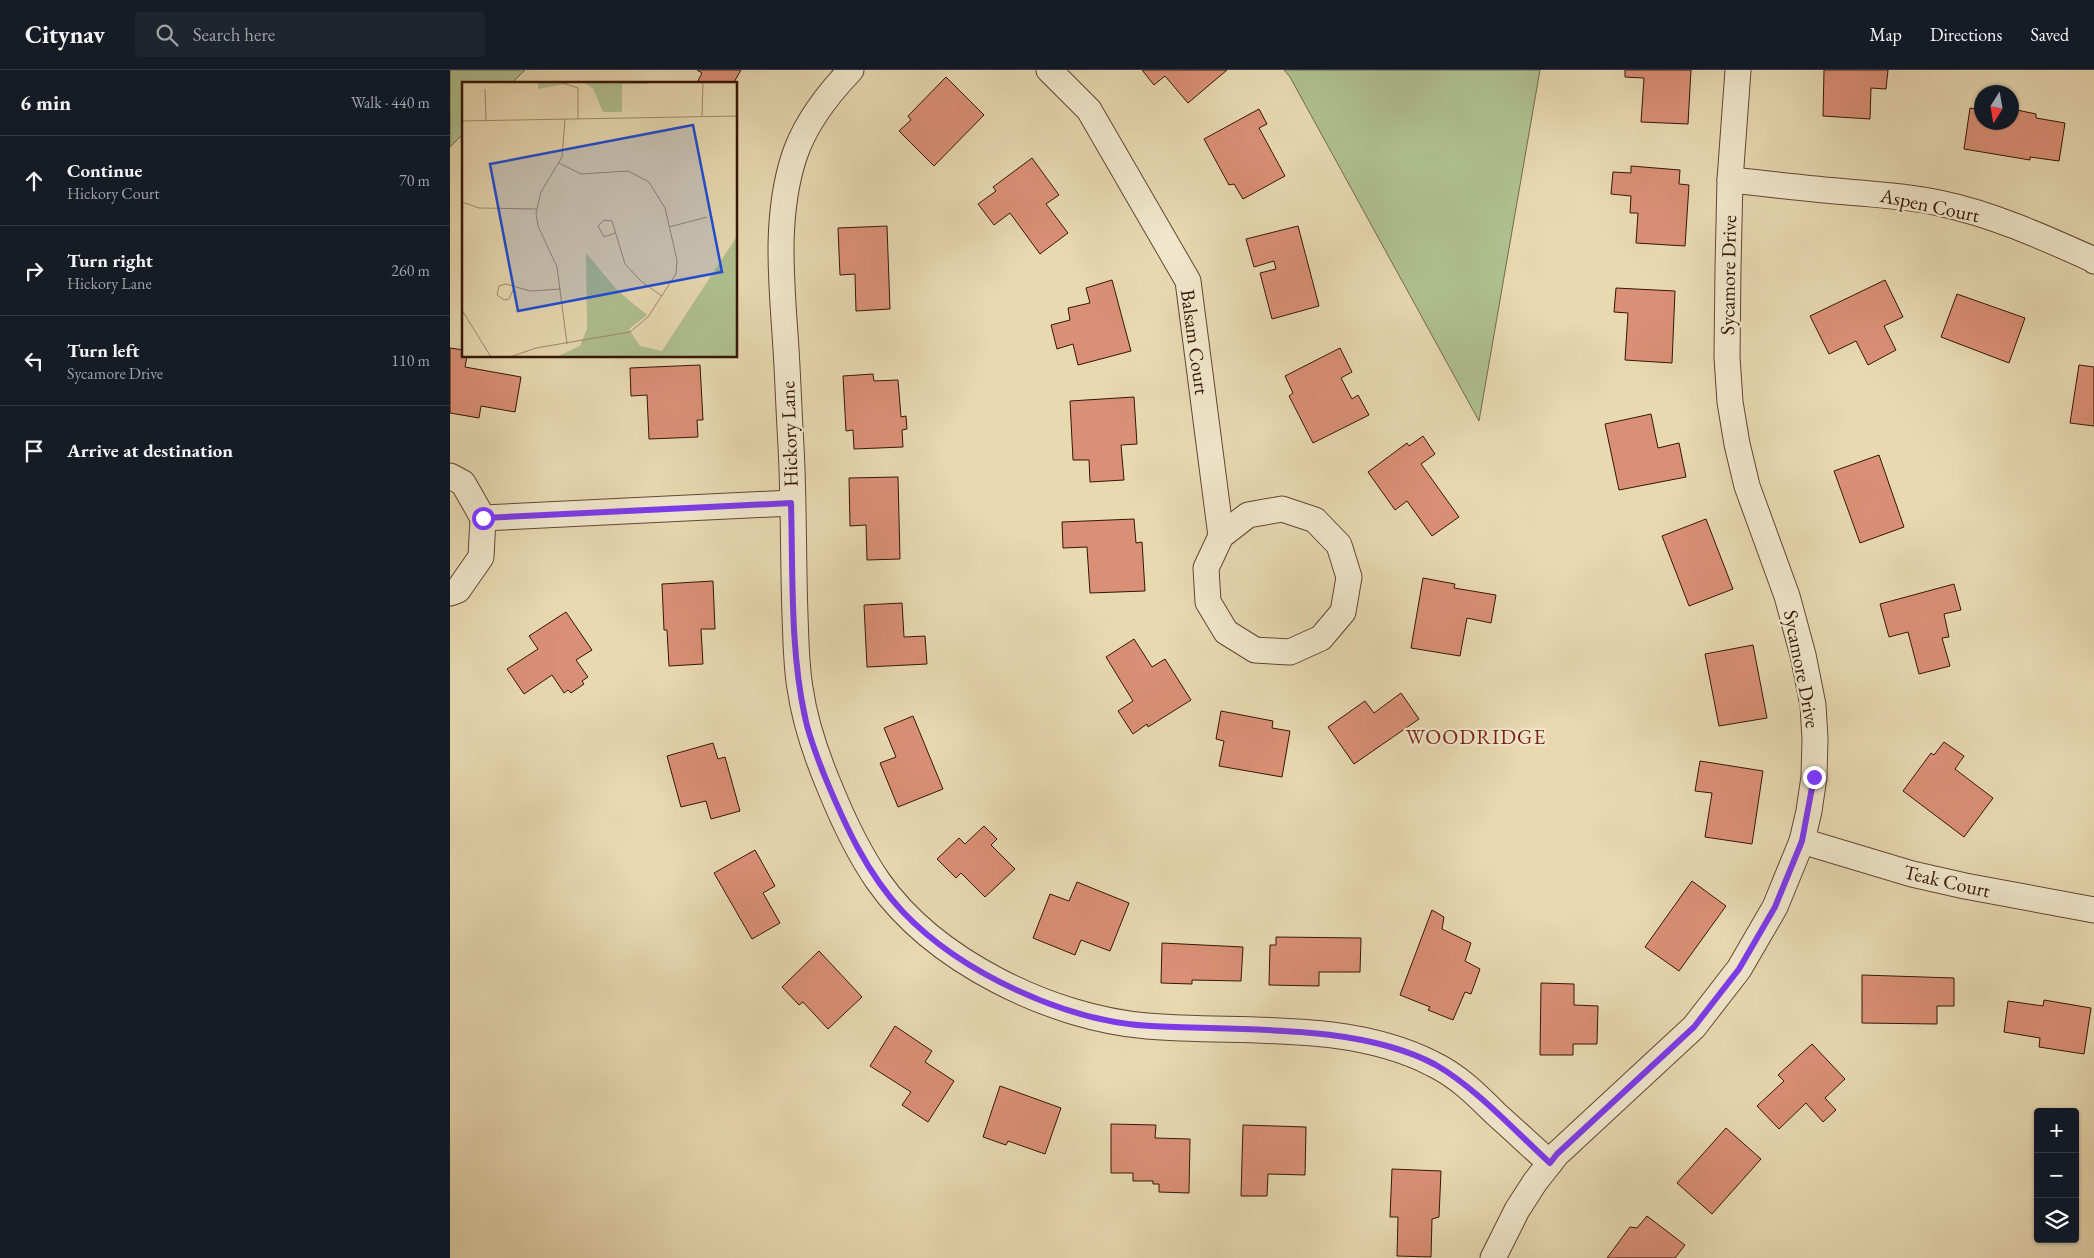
<!DOCTYPE html>
<html lang="en">
<head>
<meta charset="utf-8">
<style>
	:root { --surface:#171b24; --page:#20242c; --text:#f1f3f6; --muted:#9ea1a6; --line:#363941 }
	body { margin:0; font-family:"EB Garamond",serif; background:var(--page); color:var(--text) }
	.controls { position:absolute; right:15px; bottom:15px; display:grid; overflow:hidden; border-radius:5px; box-shadow:0 1px 4px #0004 }
	.controls button { width:45px; height:45px; display:grid; place-items:center; padding:0; border:0; border-bottom:1px solid var(--line); background:var(--surface); color:var(--text); font:25px sans-serif }
	.compass { position:absolute; left:1524px; top:15px; width:45px; height:45px; border-radius:50%; background:var(--surface); box-shadow:0 1px 4px #0004; rotate:191deg }
	.stop { position:absolute; width:15px; height:15px; margin:-11px; border:4px solid #7c3aed; border-radius:50%; background:#fff }
	.stop.end { background:#7c3aed; border-color:#fff; box-shadow:0 1px 5px #0008 }
	.list { margin:0; padding:0; list-style:none }
	h2 { display:flex; justify-content:space-between; align-items:center; height:65px; margin:0; padding:0 20px; font-size:21px }
	h2 small { font-size:16px; font-weight:400; color:var(--muted) }
	.list li { display:grid; grid-template-columns:32px 1fr auto; gap:15px; align-items:center; box-sizing:border-box; height:90px; padding:0 20px; border-top:1px solid var(--line) }
	.list b { display:block; font-size:19px; white-space:nowrap }
	.list p { margin:0; font-size:16px; white-space:nowrap; color:var(--muted) }
	.list em { font-size:16px; font-style:normal; color:var(--muted) }
	.icon { flex:none; width:28px; height:28px; fill:none; stroke:currentColor; stroke-width:2; stroke-linecap:round; stroke-linejoin:round }
	.map { position:relative; flex:none; width:1644px; height:1188px; overflow:hidden }
	header { display:flex; align-items:center; gap:30px; box-sizing:border-box; height:70px; padding:0 25px; background:var(--surface); border-bottom:1px solid var(--line) }
	header strong { font-size:24px }
	nav { display:flex; gap:28px; margin-inline-start:auto; font-size:18px }
	.search { width:350px; height:45px; background:var(--page); display:flex; align-items:center; gap:12px; box-sizing:border-box; padding:0 18px; border-radius:5px; color:var(--muted); font-size:19px }
	main { display:flex }
	aside { flex:1; background:var(--surface) }
	.map>svg:first-child { display:block }
</style>
</head>
<body>
<header>
<strong>Citynav</strong>
<div class="search"><svg class="icon" aria-label="search" viewBox="0 0 24 24"><circle cx="10" cy="10" r="6"/><path d="M15 15l6 6"/></svg>Search here</div>
<nav><a>Map</a><a>Directions</a><a>Saved</a></nav>
</header>
<main>
<aside>
<h2>6 min<small>Walk · 440 m</small></h2>
<ul class="list">
<li><svg class="icon" aria-label="ahead" viewBox="0 0 24 24"><path d="M12 20V5M6 11l6-6 6 6"/></svg><div><b>Continue</b><p>Hickory Court</p></div><em>70 m</em></li>
<li><svg class="icon" aria-label="right" viewBox="0 0 24 24"><path d="M7 20v-9h11M14 6l5 5-5 5"/></svg><div><b>Turn right</b><p>Hickory Lane</p></div><em>260 m</em></li>
<li><svg class="icon" aria-label="left" viewBox="0 0 24 24"><path d="M17 20v-9H6M10 6l-5 5 5 5"/></svg><div><b>Turn left</b><p>Sycamore Drive</p></div><em>110 m</em></li>
<li><svg class="icon" aria-label="arrive" viewBox="0 0 24 24"><path d="M6 21V4h12l-3 4 3 4H6"/></svg><div><b>Arrive at destination</b></div></li>
</ul>
</aside>
<div class="map">
<svg width="1644" height="1188" viewBox="0 0 1644 1188">
	<rect width="100%" height="100%" fill="#e8d9b1"/>
	<filter id="stains"><feTurbulence type="fractalNoise" baseFrequency=".004" numOctaves="4"/><feColorMatrix values="0 0 0 0 .2 0 0 0 0 .09 0 0 0 0 .02 0 0 0 .5 -.17"/></filter>
	<radialGradient id="worn" r=".72"><stop offset=".6" stop-color="#630" stop-opacity="0"/><stop offset="1" stop-color="#630" stop-opacity=".3"/></radialGradient>
	<!-- green -->
	<g fill="#b0c090" stroke="#726b4c">
		<path d="M0,0H75L61,14H14V63L0,77Z"/>
		<path d="M834,0H1090L1029,351L840,7Z"/>
	</g>
	<!-- building -->
	<g fill="#da9076" stroke="#351607">
		<path d="M247,0H291L283,14H252L248,11L252,3Z"/>
		<path d="M692,0H777L738,33L715,6L704,15Z"/>
		<path d="M1175,0H1241L1238,54L1191,52L1194,8L1175,7Z"/>
		<path d="M1374,0H1438L1436,19L1421,18L1420,49L1373,46Z"/>
		<path d="M496,7L534,45L484,96L449,61L461,50L458,46Z"/>
		<path d="M1520,38L1532,40V52H1562V44L1566,45L1567,40L1586,44V48L1615,53L1609,91L1580,87V90L1514,79Z"/>
		<path d="M809,39L817,54L809,58L835,106L793,129L784,114L779,115L754,69Z"/>
		<path d="M582,88L609,125L596,134L618,163L590,184L560,143L544,155L528,134L546,121L543,117Z"/>
		<path d="M1181,96L1230,100L1229,114L1239,115L1235,176L1186,173L1188,143H1180L1181,126L1161,124L1163,102L1181,103Z"/>
		<path d="M437,156L440,239L406,241L405,204L390,205L388,158Z"/>
		<path d="M848,156L869,236L822,249L810,203L826,199L824,191L804,197L796,169Z"/>
		<path d="M662,210L681,281L628,295L623,274L607,279L601,255L620,250L618,238L640,233L636,218Z"/>
		<path d="M1435,210L1453,247L1434,256L1446,280L1418,295L1406,271L1379,284L1360,246Z"/>
		<path d="M1166,218L1225,221L1222,293L1175,290L1178,243L1164,242Z"/>
		<path d="M1507,224L1575,248L1559,293L1491,267Z"/>
		<path d="M0,278L14,280V286H17L15,297L71,307L65,342L31,336L29,348L0,343Z"/>
		<path d="M890,278L902,302L891,308L902,329L908,325L919,345L863,373L839,326L843,323L835,306Z"/>
		<path d="M250,295L253,350H247L248,367L199,369L197,325L181,326L180,298Z"/>
		<path d="M1629,295L1644,297V356L1620,353Z"/>
		<path d="M423,304L424,311L448,310L451,347L456,346L457,359L452,360L453,377L404,379L403,360L396,361L393,306Z"/>
		<path d="M684,327L687,374L671,375L674,410L640,412L639,390H623L620,331Z"/>
		<path d="M1201,344L1208,378L1229,373L1236,407L1169,420L1155,354Z"/>
		<path d="M973,366L985,384L971,394L1009,447L982,466L957,431L945,440L918,402L957,373L959,376Z"/>
		<path d="M1429,385L1454,457L1410,473L1384,401Z"/>
		<path d="M448,407L450,489L417,490L416,455L400,456L399,408Z"/>
		<path d="M684,449L686,473L692,472L695,521L640,523L637,477L613,478L612,452Z"/>
		<path d="M1256,449L1283,519L1239,536L1212,466Z"/>
		<path d="M973,508L1005,514L1004,518L1046,525L1041,553L1017,548L1010,586L961,578Z"/>
		<path d="M263,511L265,559H251L253,594L219,596L217,560H214L212,514Z"/>
		<path d="M1504,514L1511,540L1494,544L1499,567L1492,568L1500,596L1469,604L1458,562L1439,567L1430,534Z"/>
		<path d="M452,533L454,567L475,566L477,594L417,597L414,535Z"/>
		<path d="M116,542L142,580L126,590L138,607L132,611L134,614L121,623L118,620L114,623L102,605L74,624L57,599L88,579L79,566Z"/>
		<path d="M684,569L702,597L715,589L741,630L698,657L697,654L683,664L668,641L683,631L656,587Z"/>
		<path d="M1303,575L1317,648L1269,656L1255,584Z"/>
		<path d="M951,623L969,649L904,694L878,657L915,631L924,643Z"/>
		<path d="M771,641L823,651L822,658L840,661L832,707L769,696L774,671L766,669Z"/>
		<path d="M463,646L493,719L448,737L430,693L446,687L434,658Z"/>
		<path d="M1494,672L1514,686L1505,699L1543,728L1514,767L1453,721L1481,683L1484,685Z"/>
		<path d="M263,673L268,689L275,687L290,741L261,749L256,731L231,737L217,686Z"/>
		<path d="M1250,691L1313,701L1302,774L1255,767L1262,723L1245,721Z"/>
		<path d="M534,756L547,769L541,775L565,799L535,827L511,803L506,808L487,789L509,768L515,774Z"/>
		<path d="M305,780L325,816L313,823L330,853L302,869L264,803Z"/>
		<path d="M1242,811L1276,836L1229,901L1195,877Z"/>
		<path d="M627,812L679,833L660,881L631,870L625,885L583,868L600,824L619,831Z"/>
		<path d="M982,840L994,847L992,859L1021,873L1015,891L1030,899L1021,924L1015,922L1003,950L978,940L980,937L950,925Z"/>
		<path d="M826,867L911,868L910,902H869V916L819,915L820,875H826Z"/>
		<path d="M712,873L793,877L791,911L742,910V914L711,913Z"/>
		<path d="M369,881L412,927L378,959L353,932L349,935L332,917Z"/>
		<path d="M1412,905L1504,908V936H1487V954L1412,953Z"/>
		<path d="M1091,913L1124,914V935L1148,936L1147,974H1123V985H1090Z"/>
		<path d="M1594,930L1641,938L1634,984L1589,977L1590,968L1554,962L1558,931L1593,936Z"/>
		<path d="M445,956L482,981L475,992L504,1011L478,1052L452,1035L461,1022L420,996Z"/>
		<path d="M1362,974L1395,1009L1375,1028L1386,1040L1373,1052L1356,1033L1329,1059L1307,1036L1334,1011L1328,1005Z"/>
		<path d="M550,1016L611,1038L595,1084L558,1071L556,1075L533,1067Z"/>
		<path d="M661,1054L706,1055L705,1068L740,1069L739,1123L709,1122V1114H703V1111H683V1103H661Z"/>
		<path d="M793,1055L856,1057L855,1105L818,1104L817,1126H791Z"/>
		<path d="M1276,1058L1311,1089L1262,1144L1227,1113Z"/>
		<path d="M942,1099L991,1101L989,1147L982,1149L981,1187L947,1186L948,1147H940Z"/>
		<path d="M1197,1146L1235,1175L1225,1188H1157L1180,1157L1187,1158Z"/>
	</g>
	<g fill="none" stroke-linecap="round" stroke-linejoin="round">
		<defs>
			<g id="minor">
				<path d="M401,0C377,25 355,53 344,87C324,149 332,215 336,279C338,311 339,344 341,376C344,432 343,489 345,545C346,570 346,594 350,618C355,653 366,685 380,718C393,750 408,782 428,811C484,891 601,948 697,956C791,964 897,950 983,994C1008,1006 1027,1025 1046,1044C1064,1060 1082,1077 1100,1093"/>
				<path d="M599,0L639,40L738,211L771,466L756,498L758,532L776,562L805,580L840,582L871,568L893,542L899,507L889,475L865,450L832,439L798,445L771,466"/>
				<path d="M1280,110C1320,114 1359,119 1398,122C1429,125 1458,126 1489,133C1542,144 1593,167 1642,189L1644,191"/>
				<path d="M0,406L13,413L33,448L31,487L8,520L0,523"/>
				<path d="M33,448L341,433"/>
				<path d="M1352,771L1462,804L1515,816L1644,840"/>
				<path d="M1043,1188L1067,1140L1085,1112L1107,1084L1244,957L1289,899L1325,837L1352,771L1359,741L1364,707L1365,669L1363,635L1353,585L1337,526L1297,416L1287,374L1280,332L1277,287L1278,198L1280,110L1288,0"/>
			</g>
		</defs>
		<!-- minor casing -->
		<use href="#minor" stroke="#624732" stroke-width="27"/>
		<!-- minor -->
		<use href="#minor" stroke="#f0e6cc" stroke-width="25"/>
	</g>
	<g fill="none" stroke-linecap="round" stroke-linejoin="round">
		<!-- route -->
		<path stroke="#7c3aed" stroke-width="6" d="M33,448L341,433C343,501 340,580 355,647C359,667 367,687 375,707C395,755 417,804 453,842C511,903 617,952 701,956C788,961 908,953 986,995C1026,1018 1065,1061 1100,1093L1107,1084L1244,957L1289,899L1325,837L1352,771L1364,707"/>
	</g>
	<g text-anchor="middle" stroke-width="4.5" stroke-linejoin="round" paint-order="stroke">
		<!-- street labels -->
		<g font-size="20" fill="#351607" stroke="#f0e6cc">
			<text transform="translate(1480 135) rotate(12)" y="7">Aspen Court</text>
			<text transform="translate(1278 205) rotate(-89)" y="7">Sycamore Drive</text>
			<text transform="translate(745 272) rotate(82)" y="7">Balsam Court</text>
			<text transform="translate(339 364) rotate(-92)" y="7">Hickory Lane</text>
			<text transform="translate(1352 599) rotate(79)" y="7">Sycamore Drive</text>
			<text transform="translate(1497 811) rotate(13)" y="7">Teak Court</text>
		</g>
		<!-- neighbourhood labels -->
		<g font-size="21" letter-spacing="1" fill="#7a1f14" stroke="#f0e6cc">
			<text x="1026" y="674">WOODRIDGE</text>
		</g>
	</g>
	<!-- overview -->
	<g transform="translate(12 12)">
		<rect width="275" height="275" fill="#e8d9b1"/>
		<path d="M76,0H114L76,7ZM120,0H185V2H160V30H141L131,6ZM275,154V275H94L118,264L125,247L124,171L156,209L185,233L167,247L178,264L200,269Z" fill="#b0c090"/>
		<path fill="none" stroke="#a08b6d" stroke-width="1" d="M97,0L116,6V37M23,7L24,39M240,34L241,0M103,37L100,75L79,110L74,131L76,144L95,185L105,262M0,39L275,34M0,120L17,126L74,127M207,145L245,135M153,151L142,155L136,144L142,138L150,139L163,182L180,200L200,214M52,206L47,217L42,218L35,213L37,204L44,202L68,209L99,207M0,228L29,275M48,275L74,266L168,250L186,235L214,192L215,178L203,126L187,100L166,89L119,92L97,81"/>
		<path fill="#1d4ed8" fill-opacity="0.15" stroke="#1d4ed8" stroke-width="2.5" d="M231,43L260,190L56,229L28,82Z"/>
		<rect width="275" height="275" fill="none" stroke="#351607" stroke-width="2.5"/>
	</g>
	<rect width="100%" height="100%" filter="url(#stains)"/>
	<rect width="100%" height="100%" fill="url(#worn)"/>
</svg>
<div class="controls">
<button>+</button>
<button>−</button>
<button><svg class="icon" aria-label="layers" viewBox="0 0 24 24"><path d="M12 4l9 5-9 5-9-5zM3 14l9 5 9-5"/></svg></button>
</div>
<svg class="compass" viewBox="-18 -18 36 36"><path d="M0-13l5 13h-10z" fill="#e53935"/><path d="M0 13l5-13h-10z" fill="#9ea1a6"/></svg>
<div class="stop" style="left:33px;top:448px"></div>
<div class="stop end" style="left:1364px;top:707px"></div>
</div>
</main>
</body>
</html>
